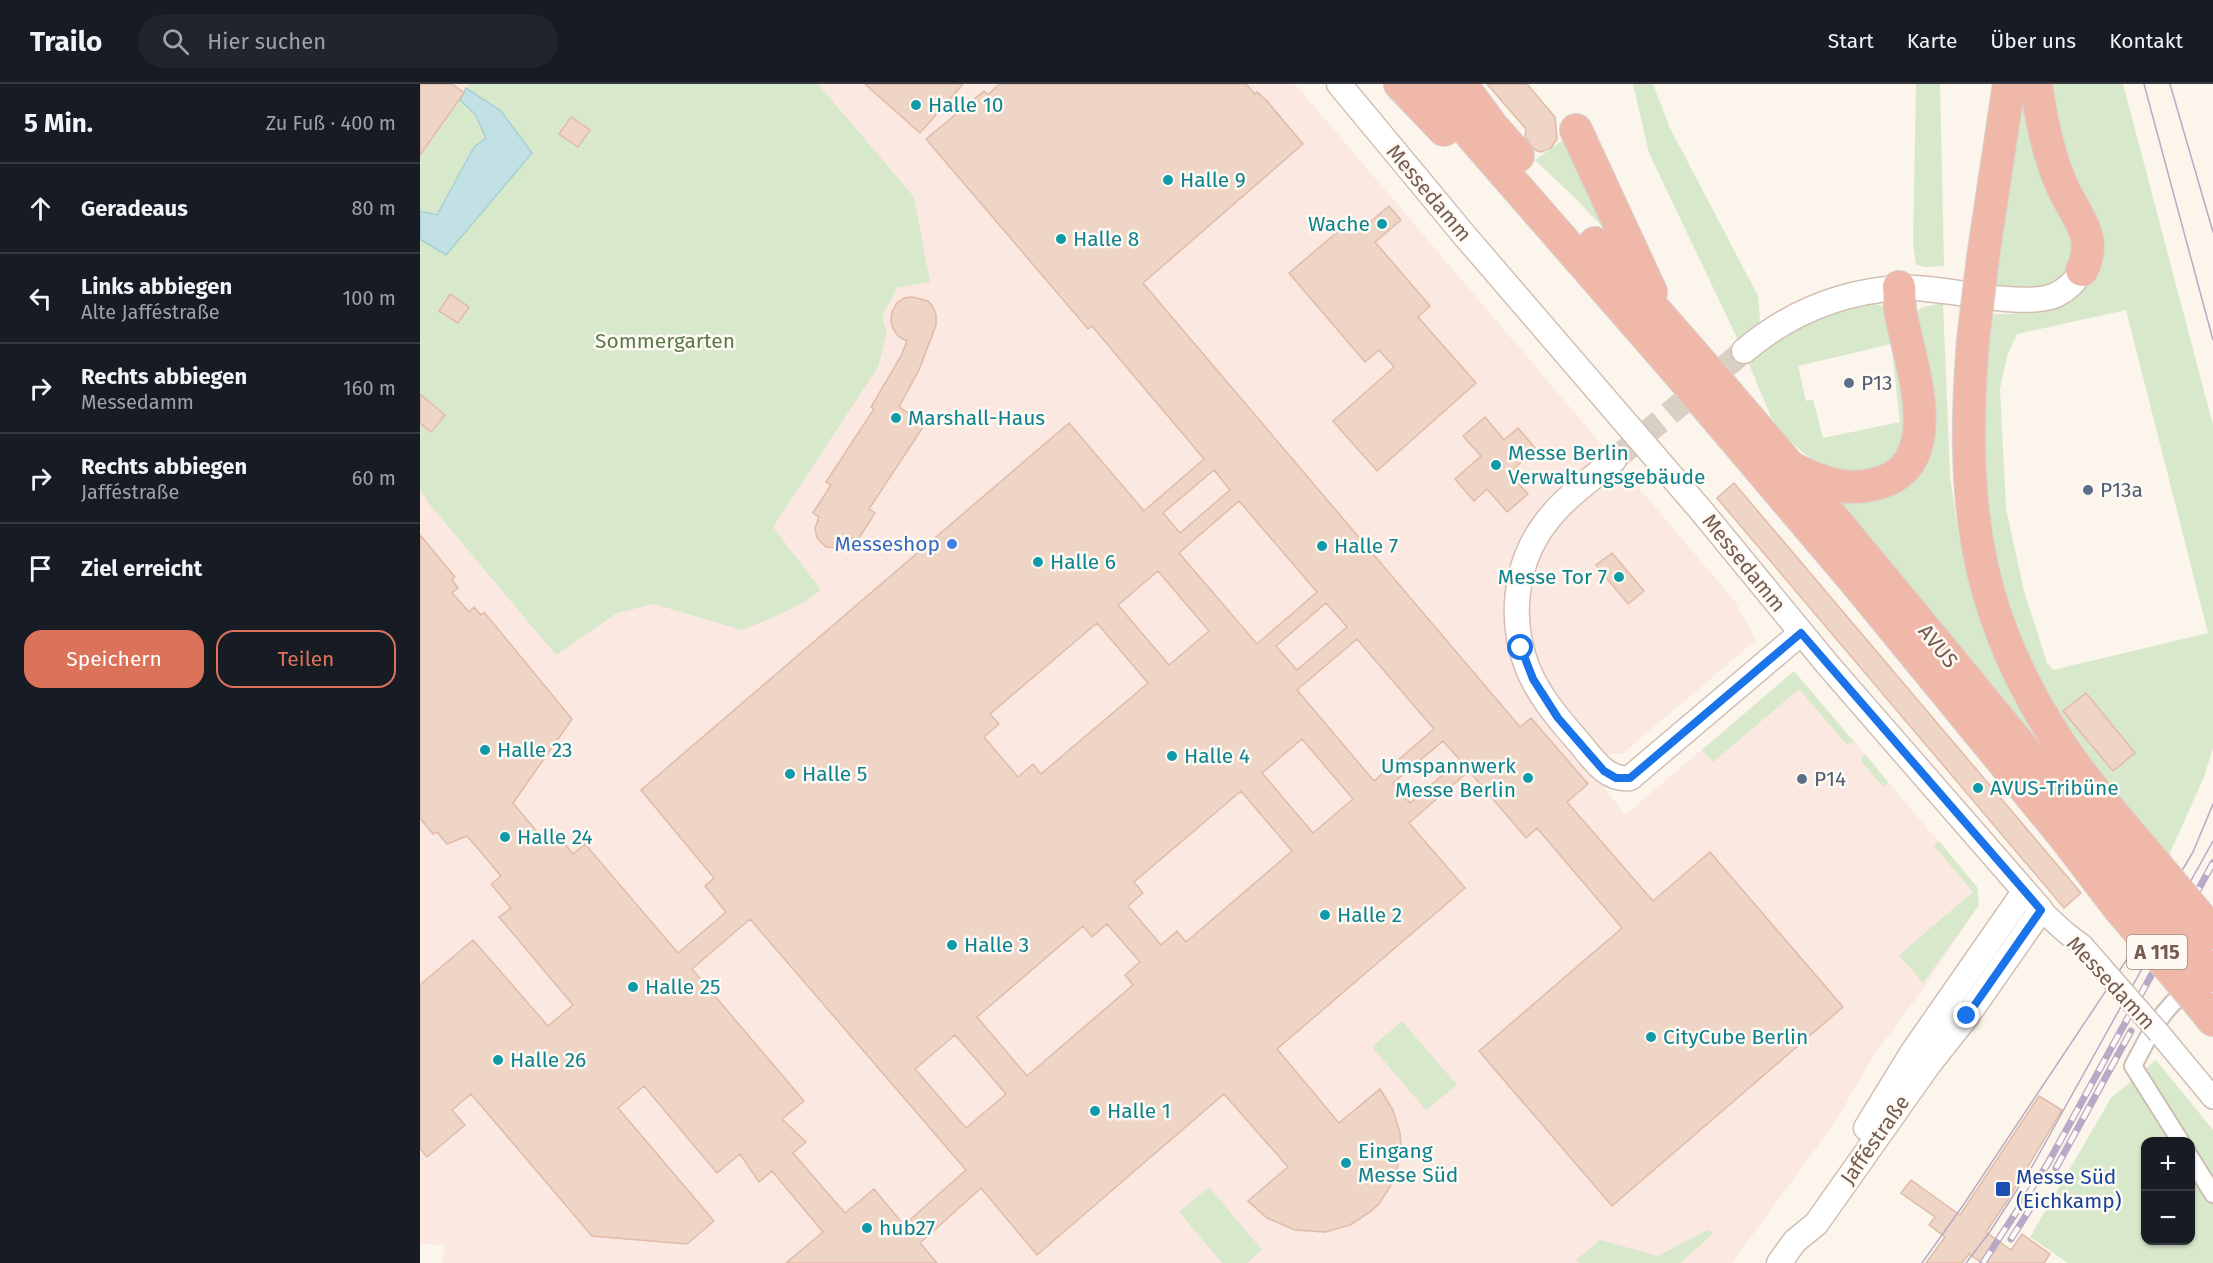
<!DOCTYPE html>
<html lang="de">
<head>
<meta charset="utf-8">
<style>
	:root { --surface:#171b24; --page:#20242c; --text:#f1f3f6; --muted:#9ea1a6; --line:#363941; --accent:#db735b }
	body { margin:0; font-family:"Fira Sans",sans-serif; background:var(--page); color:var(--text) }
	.controls { position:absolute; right:18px; bottom:18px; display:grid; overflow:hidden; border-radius:12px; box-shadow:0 2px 4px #0004 }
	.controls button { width:54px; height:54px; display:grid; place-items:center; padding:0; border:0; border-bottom:2px solid var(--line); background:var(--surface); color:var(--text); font:30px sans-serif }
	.stop { position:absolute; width:18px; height:18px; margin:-14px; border:4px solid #1a73e8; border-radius:50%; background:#fff }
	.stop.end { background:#1a73e8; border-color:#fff; box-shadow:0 2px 6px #0008 }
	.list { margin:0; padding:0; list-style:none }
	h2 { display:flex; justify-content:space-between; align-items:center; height:78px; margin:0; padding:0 24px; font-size:26px }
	h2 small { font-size:20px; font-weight:400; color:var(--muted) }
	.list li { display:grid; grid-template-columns:39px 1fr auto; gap:18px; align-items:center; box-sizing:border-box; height:90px; padding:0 24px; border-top:2px solid var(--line) }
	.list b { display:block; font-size:22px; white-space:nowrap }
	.list p { margin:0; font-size:20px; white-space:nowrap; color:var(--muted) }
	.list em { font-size:20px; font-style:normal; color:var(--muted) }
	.actions { display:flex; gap:12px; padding:18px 24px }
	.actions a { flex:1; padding:14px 0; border:2px solid var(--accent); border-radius:18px; text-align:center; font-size:21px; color:var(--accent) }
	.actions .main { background:var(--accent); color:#fff }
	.icon { flex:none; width:33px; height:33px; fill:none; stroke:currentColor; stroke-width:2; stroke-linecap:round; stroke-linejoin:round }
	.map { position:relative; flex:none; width:1793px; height:1179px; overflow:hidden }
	header { display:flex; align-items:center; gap:36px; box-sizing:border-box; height:84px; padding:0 30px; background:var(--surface); border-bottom:2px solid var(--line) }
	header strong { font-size:28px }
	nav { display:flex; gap:33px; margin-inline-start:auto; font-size:21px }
	.search { width:420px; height:54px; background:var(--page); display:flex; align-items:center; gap:15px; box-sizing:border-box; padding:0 21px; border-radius:33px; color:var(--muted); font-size:22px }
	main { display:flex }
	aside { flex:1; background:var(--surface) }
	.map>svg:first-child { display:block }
</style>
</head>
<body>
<header>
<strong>Trailo</strong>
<div class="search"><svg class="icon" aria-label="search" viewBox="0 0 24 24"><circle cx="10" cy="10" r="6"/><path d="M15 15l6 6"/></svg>Hier suchen</div>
<nav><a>Start</a><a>Karte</a><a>Über uns</a><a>Kontakt</a></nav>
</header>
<main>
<aside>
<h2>5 Min.<small>Zu Fuß · 400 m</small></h2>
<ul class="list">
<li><svg class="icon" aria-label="ahead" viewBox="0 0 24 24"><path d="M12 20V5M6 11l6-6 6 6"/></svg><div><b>Geradeaus</b></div><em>80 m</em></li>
<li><svg class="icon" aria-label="left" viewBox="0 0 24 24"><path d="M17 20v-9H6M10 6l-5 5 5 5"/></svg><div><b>Links abbiegen</b><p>Alte Jafféstraße</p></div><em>100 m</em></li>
<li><svg class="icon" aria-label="right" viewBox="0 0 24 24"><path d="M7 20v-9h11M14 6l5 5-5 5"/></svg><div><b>Rechts abbiegen</b><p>Messedamm</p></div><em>160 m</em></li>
<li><svg class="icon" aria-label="right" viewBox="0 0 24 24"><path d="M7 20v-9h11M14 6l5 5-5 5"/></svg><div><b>Rechts abbiegen</b><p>Jafféstraße</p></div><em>60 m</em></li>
<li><svg class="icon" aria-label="arrive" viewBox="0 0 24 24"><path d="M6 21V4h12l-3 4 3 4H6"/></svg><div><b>Ziel erreicht</b></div></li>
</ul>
<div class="actions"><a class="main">Speichern</a><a>Teilen</a></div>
</aside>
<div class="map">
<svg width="1793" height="1179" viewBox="0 0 1793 1179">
	<rect width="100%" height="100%" fill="#fbf5ec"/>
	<!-- commercial -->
	<path fill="#fbe8e1" d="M0,0H875L1314,516L1336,556L1202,670H1190L1170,685L1205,731L1374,587L1557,803L1559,821L1497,913L1454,971L1415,1038L1312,1179H23L24,1161L0,1160Z"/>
	<!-- green -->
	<g fill="#d8e9cb" fill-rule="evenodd">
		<path d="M49,0H398L494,113L510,198L476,204C472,222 455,226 467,248L458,283L353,443L401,506L383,519L359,531L322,546L234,520L197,529L136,571L11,422L0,406V72Z"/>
		<path d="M1213,0H1233L1250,44L1338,212L1340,234L1337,248L1319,258L1229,69Z"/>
		<path d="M1496,0H1520L1524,182L1506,183L1496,181L1493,159Z"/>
		<path d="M1595,0H1606L1653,151L1651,182L1642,197L1625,206L1567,204Z"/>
		<path d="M1626,0H1703L1793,341V664L1784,693L1747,776L1701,723L1597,569L1559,423L1564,230C1603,230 1622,230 1657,209L1658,118ZM1706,226L1788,549L1633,586L1627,579L1604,507L1586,425L1580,305L1587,272L1597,250Z"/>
		<path d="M1144,55L1194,155L1155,114L1115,76Z"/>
		<path d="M1446,217L1465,223L1477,240L1487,362L1455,392L1409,387L1385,370L1363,351L1351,333L1328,278L1355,255L1385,238ZM1471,260L1480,338L1403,354L1393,315L1386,317L1378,282Z"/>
		<path d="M1523,219L1530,392L1538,447L1554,504L1640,691L1415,413L1487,400L1495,229L1503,223Z"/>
		<path d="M1374,587L1435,659L1426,660L1379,605L1293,678L1282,666Z"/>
		<path d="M1445,670L1468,698L1463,703L1442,678V672Z"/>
		<path d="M1519,757L1557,803L1559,821L1503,899L1479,871L1553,808L1514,762Z"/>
		<path d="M982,937L1037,1001L1006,1026L952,963Z"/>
		<path d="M1736,976L1793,1046V1179H1648L1610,1153L1691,1014ZM1726,1058H1770V1156H1726Z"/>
		<path d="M789,1103L842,1166L827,1179H802L759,1128Z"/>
		<path d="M1287,1146L1294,1149L1260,1179H1161L1155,1177L1180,1156L1238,1172Z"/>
	</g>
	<!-- water -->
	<path fill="#c1e1e4" stroke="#a8d0d5" stroke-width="1.5" d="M46,4L81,27L112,69L26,171L0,155V127L17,131L54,63L66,54L55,30L40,16Z"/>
	<!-- building -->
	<g fill="#efd5c5" stroke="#e0bba7" stroke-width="1.5" fill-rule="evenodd">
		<path d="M0,0H32L44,9L0,71Z"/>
		<path d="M445,0H543L500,49Z"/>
		<path d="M579,0H826L835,10L837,8L846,16L883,60L723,199L1100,643L1111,634L1168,700L1147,718L1233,817L1290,768L1423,923L1192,1122L1059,967L1202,844L1117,744L1106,754L1049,687L989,739L1045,804L857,965L919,1039L960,1005L973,1026L980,1049L981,1063L977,1086L973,1098L959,1120L950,1128L930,1141L905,1148L875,1146L847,1134L828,1117L868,1083L804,1010L617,1171L561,1104L500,1159L517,1179H366L403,1148L352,1087L339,1098L320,1070L297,1089L224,1002L198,1024L294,1137L267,1160L172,1152L51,1010L32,1026L45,1041L7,1073L0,1064V901L53,856L128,942L153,921L79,833L91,824L71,800L81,792L47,752L27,760L17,748L13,750L0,734V451L35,493L32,496L38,504L32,509L49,528L54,523L61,531L64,528L152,635L93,719L123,755L134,747L153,770L165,760L258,869L306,828L285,802L294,794L221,706L649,339L724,427L784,375L672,242L668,245L506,55L564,7L568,11ZM794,386L810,406L760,449L743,429ZM819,417L897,508L837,560L759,469ZM738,487L789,547L749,581L698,521ZM906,519L927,543L877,586L856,562ZM677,539L728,599L621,690L613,680L598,693L564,653L579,640L570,630ZM937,555L1014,645L954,697L877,606ZM882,655L933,715L893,749L842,689ZM1023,657L1040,676L990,719L973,699ZM821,707L872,767L766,858L757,847L741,861L708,822L723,809L714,798ZM330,835L546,1086L484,1141L454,1105L425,1129L373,1069L386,1058L362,1035L384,1017L272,885ZM687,840L720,878L705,891L713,901L607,992L557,933L663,842L672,853ZM535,951L586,1010L546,1044L495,985Z"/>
		<path d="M1067,0H1107L1135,33L1137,55L1131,64L1121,68L1115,66L1105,53L1106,45Z"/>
		<path d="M151,33L170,46L158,63L139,50Z"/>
		<path d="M969,122L981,136L955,158L1010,222L998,233L1056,299L957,387L913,337L974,283L959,266L945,278L869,189L934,134L943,144Z"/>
		<path d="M30,210L49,223L38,239L19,227Z"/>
		<path d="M492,213L508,217L513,223L516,231V241L499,286L479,323L505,340L449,425L455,429L437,457L430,453L423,461L418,464L406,463L397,454L395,444L399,433L393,429L411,401L406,398L454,325L451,323L481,272L487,257L479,253L473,245L471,237L472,228L477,219L484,214Z"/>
		<path d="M0,310L25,331L11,348L0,339Z"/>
		<path d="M1065,333L1084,356L1098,344L1116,365L1089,389L1108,410L1087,428L1067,405L1054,417L1035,395L1061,372L1043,352Z"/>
		<path d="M1314,399L1661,809L1644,824L1297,414Z"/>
		<path d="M1192,469L1224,507L1208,520L1176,481Z"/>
		<path d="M1666,609L1715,669L1693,687L1643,627Z"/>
		<path d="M1619,1012L1642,1026L1589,1114L1566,1148L1591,1166L1602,1150L1630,1170L1624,1179H1562L1549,1170L1542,1179H1506L1525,1153L1509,1141L1515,1133L1481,1109L1491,1096L1540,1131Z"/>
	</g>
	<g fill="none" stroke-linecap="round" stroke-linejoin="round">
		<!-- secondary-tunnel -->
		<path stroke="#dacfc5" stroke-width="24" stroke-dasharray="24 12" stroke-linecap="butt" d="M1194,376L1324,267"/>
		<defs>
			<g id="minor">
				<path d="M1761,1058L1713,982C1732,946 1739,929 1771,902"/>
				<path d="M1770,1073L1793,1110"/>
			</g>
			<g id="tertiary">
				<path d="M1621,826L1645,848L1662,861"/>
				<path d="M1739,949L1793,1014"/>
			</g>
			<g id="secondary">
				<path d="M919,0L1045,152L1279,424L1408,581L1621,826L1547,932L1509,980L1396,1140L1375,1157L1359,1179"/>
				<path d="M1324,267C1369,229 1420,208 1478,204C1521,201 1601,226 1636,211C1648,205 1656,197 1662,186"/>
				<path d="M1194,376C1171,396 1142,415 1124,441C1094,482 1089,538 1108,585C1119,612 1138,634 1157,656C1172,673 1185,697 1210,694L1381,549"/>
				<path d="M1446,1044L1492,969L1604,808"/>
			</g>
			<g id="motorway">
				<path d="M980,0L1024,46"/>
				<path d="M1012,0L1053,53L1256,286L1434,496L1647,756L1698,823"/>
				<path d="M1041,0L1072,42L1098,72"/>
				<path d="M1616,0C1621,35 1628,72 1643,104C1650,120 1663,136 1667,154C1669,166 1667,176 1662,186"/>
				<path d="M1156,46L1231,208"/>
				<path d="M1175,159C1363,367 1538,587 1717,803"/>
				<path d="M1563,173L1589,0"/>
				<path d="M1553,256C1541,410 1551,525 1638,657C1667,701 1703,742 1737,782"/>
				<path d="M1374,385C1405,400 1428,409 1462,398C1527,376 1490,278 1481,231C1479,222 1480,213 1479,203"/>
				<path d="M1775,914L1793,936"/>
			</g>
		</defs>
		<!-- minor casing -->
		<use href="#minor" stroke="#cdbdb2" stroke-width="20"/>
		<!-- tertiary casing -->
		<use href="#tertiary" stroke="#cdbdb2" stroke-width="24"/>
		<!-- secondary casing -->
		<use href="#secondary" stroke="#d3bfb2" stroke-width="27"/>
		<!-- motorway casing -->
		<use href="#motorway" stroke="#d9d1ce" stroke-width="34"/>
		<!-- minor -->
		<use href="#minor" stroke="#fff" stroke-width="16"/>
		<!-- tertiary -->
		<use href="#tertiary" stroke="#fff" stroke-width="21"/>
		<!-- secondary -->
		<use href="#secondary" stroke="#fff" stroke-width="24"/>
		<!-- motorway -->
		<use href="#motorway" stroke="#f0b8a8" stroke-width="32"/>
		<!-- tram -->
		<g stroke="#b8aac6" stroke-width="1.5">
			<path d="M1724,0L1793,256"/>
			<path d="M1750,0L1793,148"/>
			<path d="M1502,1179L1544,1120L1731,839L1773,768L1793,720"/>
			<path d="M1546,1179L1569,1149L1613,1081L1793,757"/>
		</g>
		<defs>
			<g id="rail">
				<path d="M1636,1084L1711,947"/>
				<path d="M1591,1155L1615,1117"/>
				<path d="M1563,1179L1627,1081L1793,779"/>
			</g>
		</defs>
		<!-- rail casing -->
		<use href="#rail" stroke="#b8aac6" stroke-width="7"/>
		<!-- rail -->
		<use href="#rail" stroke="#fef9f3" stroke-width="4.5" stroke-dasharray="14" stroke-linecap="butt"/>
		<defs>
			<path id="tertiary-bridge" d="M1662,861L1739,949"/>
			<g id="motorway-bridge">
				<path d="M1553,256L1563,173"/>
				<path d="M1737,782L1793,849"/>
				<path d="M1717,803L1793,892"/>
				<path d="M1698,823L1775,914"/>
			</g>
		</defs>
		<!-- tertiary-bridge casing -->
		<use href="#tertiary-bridge" stroke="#cdbdb2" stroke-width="24" stroke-linecap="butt"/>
		<!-- motorway-bridge casing -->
		<use href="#motorway-bridge" stroke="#d9d1ce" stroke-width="34" stroke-linecap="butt"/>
		<!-- tertiary-bridge -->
		<use href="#tertiary-bridge" stroke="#fff" stroke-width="21"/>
		<!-- motorway-bridge -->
		<use href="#motorway-bridge" stroke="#f0b8a8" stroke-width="32"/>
	</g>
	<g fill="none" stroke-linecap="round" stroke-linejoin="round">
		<!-- route -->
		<path stroke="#1a73e8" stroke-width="8" d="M1101,564L1113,595L1138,634L1184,687L1196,694H1210L1381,549L1621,826L1547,932"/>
	</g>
	<!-- markers -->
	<g fill="#0f9aa8" stroke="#fef9f3" stroke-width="2">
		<circle cx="496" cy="21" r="6"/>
		<circle cx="748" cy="96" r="6"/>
		<circle cx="962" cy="140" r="6"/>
		<circle cx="641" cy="155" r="6"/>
		<circle cx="476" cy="334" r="6"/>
		<circle cx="1076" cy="381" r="6"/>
		<circle cx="902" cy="462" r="6"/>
		<circle cx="618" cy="478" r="6"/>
		<circle cx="1199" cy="493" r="6"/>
		<circle cx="65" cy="666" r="6"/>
		<circle cx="752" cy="672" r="6"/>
		<circle cx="370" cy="690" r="6"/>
		<circle cx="1108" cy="694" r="6"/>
		<circle cx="1558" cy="704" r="6"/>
		<circle cx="85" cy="753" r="6"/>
		<circle cx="905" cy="831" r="6"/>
		<circle cx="532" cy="861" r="6"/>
		<circle cx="213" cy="903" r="6"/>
		<circle cx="1231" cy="953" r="6"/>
		<circle cx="78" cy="976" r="6"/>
		<circle cx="675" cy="1027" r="6"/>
		<circle cx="926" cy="1079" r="6"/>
		<circle cx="447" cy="1144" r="6"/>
	</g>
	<g fill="#5c6f8a" stroke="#fef9f3" stroke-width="2">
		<circle cx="1429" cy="299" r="6"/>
		<circle cx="1668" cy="406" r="6"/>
		<circle cx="1382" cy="695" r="6"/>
	</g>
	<circle fill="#3f7fe0" stroke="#fef9f3" stroke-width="2" cx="532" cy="460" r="6"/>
	<rect fill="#1a4fb4" stroke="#fef9f3" stroke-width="2" x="1575" y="1097" width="16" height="16" rx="3"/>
	<g text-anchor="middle" stroke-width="5" stroke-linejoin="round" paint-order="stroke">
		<!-- shield labels -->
		<rect fill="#fef9f3" stroke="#9f8b81" stroke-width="1.5" x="1707" y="851" width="60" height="34" rx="4.5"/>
		<g font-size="20" font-weight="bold" fill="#765c50">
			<text x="1737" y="875">A 115</text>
		</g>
		<!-- culture labels -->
		<g font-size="21" fill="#0d838f" stroke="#fef9f3" text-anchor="start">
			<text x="508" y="28">Halle 10</text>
			<text x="760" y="103">Halle 9</text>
			<text x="950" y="147" text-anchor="end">Wache</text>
			<text x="653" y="162">Halle 8</text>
			<text x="488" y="341">Marshall-Haus</text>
			<text x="1088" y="376">Messe Berlin<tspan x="1088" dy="24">Verwaltungsgebäude</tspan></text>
			<text x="914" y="469">Halle 7</text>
			<text x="630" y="485">Halle 6</text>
			<text x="1187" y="500" text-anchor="end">Messe Tor 7</text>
			<text x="77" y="673">Halle 23</text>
			<text x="764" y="679">Halle 4</text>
			<text x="1096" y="689" text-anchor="end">Umspannwerk<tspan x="1096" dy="24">Messe Berlin</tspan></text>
			<text x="382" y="697">Halle 5</text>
			<text x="1570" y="711">AVUS-Tribüne</text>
			<text x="97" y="760">Halle 24</text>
			<text x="917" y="838">Halle 2</text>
			<text x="544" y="868">Halle 3</text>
			<text x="225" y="910">Halle 25</text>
			<text x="1243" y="960">CityCube Berlin</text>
			<text x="90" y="983">Halle 26</text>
			<text x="687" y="1034">Halle 1</text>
			<text x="938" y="1074">Eingang<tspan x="938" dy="24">Messe Süd</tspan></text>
			<text x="459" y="1151">hub27</text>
		</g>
		<!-- street labels -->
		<g font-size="21" fill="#765c50" stroke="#fef9f3">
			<text transform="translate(1009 109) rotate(50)" y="7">Messedamm</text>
			<text transform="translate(1324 479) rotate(51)" y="7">Messedamm</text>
			<text transform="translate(1518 562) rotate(51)" y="7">AVUS</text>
			<text transform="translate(1691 899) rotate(47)" y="7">Messedamm</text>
			<text transform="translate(1455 1056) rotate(-55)" y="7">Jafféstraße</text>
		</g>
		<!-- park labels -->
		<g font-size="21" fill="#597a49" stroke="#fef9f3">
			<text x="245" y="264">Sommergarten</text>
		</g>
		<!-- service labels -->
		<g font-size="21" fill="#4e5e75" stroke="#fef9f3" text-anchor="start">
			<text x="1441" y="306">P13</text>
			<text x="1680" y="413">P13a</text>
			<text x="1394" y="702">P14</text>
		</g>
		<!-- shop labels -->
		<g font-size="21" fill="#366cbe" stroke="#fef9f3" text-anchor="end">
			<text x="520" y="467">Messeshop</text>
		</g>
		<!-- transit labels -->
		<g font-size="21" fill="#164399" stroke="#fef9f3" text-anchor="start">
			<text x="1596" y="1100">Messe Süd<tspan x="1596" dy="24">(Eichkamp)</tspan></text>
		</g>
	</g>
</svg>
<div class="controls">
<button>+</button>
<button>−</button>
</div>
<div class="stop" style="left:1101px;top:564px"></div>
<div class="stop end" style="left:1547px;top:932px"></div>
</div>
</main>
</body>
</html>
